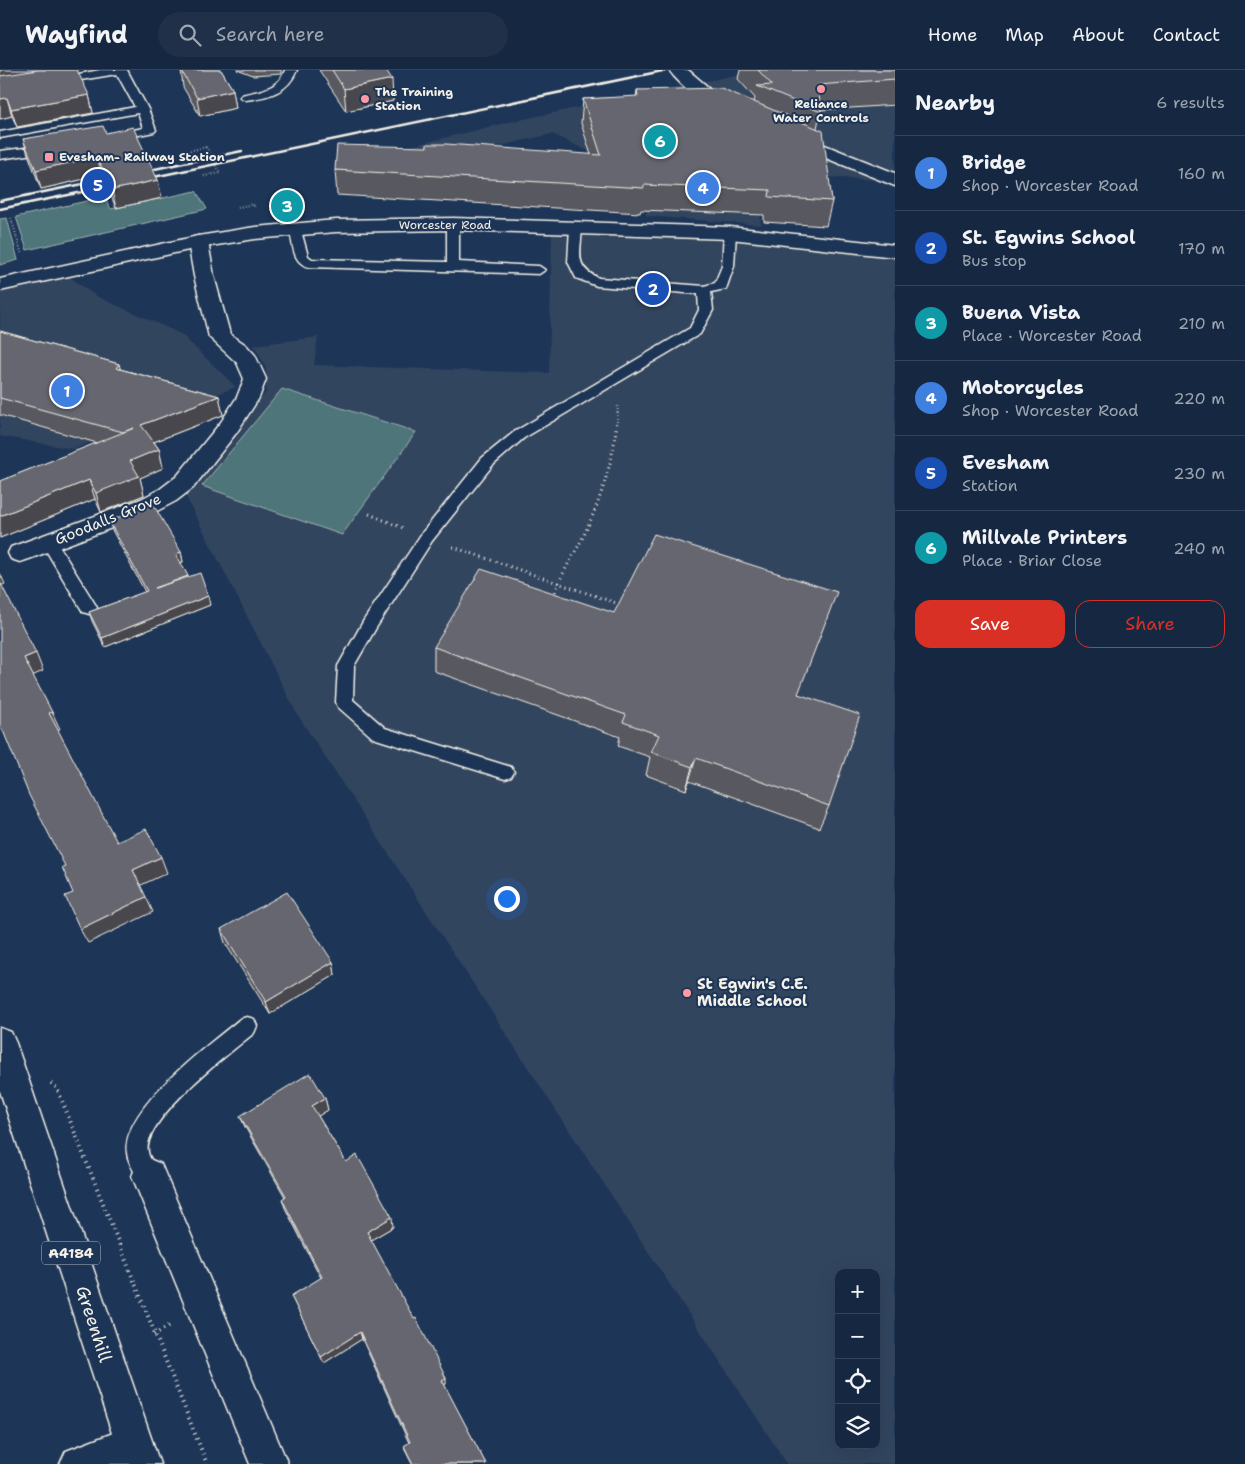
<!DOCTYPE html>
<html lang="en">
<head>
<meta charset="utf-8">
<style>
	:root { --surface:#162841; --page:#1f3048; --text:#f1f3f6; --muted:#9ea6b1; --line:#35445a; --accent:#d93025 }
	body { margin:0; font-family:"Shantell Sans",sans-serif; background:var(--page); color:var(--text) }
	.controls { position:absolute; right:15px; bottom:15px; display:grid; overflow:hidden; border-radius:10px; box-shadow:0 5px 20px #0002 }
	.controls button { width:45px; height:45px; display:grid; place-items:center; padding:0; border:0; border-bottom:1px solid var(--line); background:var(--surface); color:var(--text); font:25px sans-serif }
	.you { position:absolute; left:506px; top:828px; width:18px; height:18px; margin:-12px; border:4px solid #fff; border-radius:50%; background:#1a73e8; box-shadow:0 0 0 8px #1a73e833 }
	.badge { display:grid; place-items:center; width:32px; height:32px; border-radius:50%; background:var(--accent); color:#fff; font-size:16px; font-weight:700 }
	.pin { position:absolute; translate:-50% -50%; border:2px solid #fff; box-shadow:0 1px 5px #0006 }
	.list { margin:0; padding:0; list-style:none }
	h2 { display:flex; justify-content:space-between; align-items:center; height:65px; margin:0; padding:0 20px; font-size:21px }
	h2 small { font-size:16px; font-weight:400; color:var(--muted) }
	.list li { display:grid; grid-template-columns:32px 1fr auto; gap:15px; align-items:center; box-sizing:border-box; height:75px; padding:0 20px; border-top:1px solid var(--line) }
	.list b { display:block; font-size:19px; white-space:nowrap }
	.list p { margin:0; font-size:16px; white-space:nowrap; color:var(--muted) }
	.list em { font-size:16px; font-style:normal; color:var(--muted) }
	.actions { display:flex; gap:10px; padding:15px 20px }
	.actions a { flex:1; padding:11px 0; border:1px solid var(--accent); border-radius:15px; text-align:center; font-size:18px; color:var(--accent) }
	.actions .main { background:var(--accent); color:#fff }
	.icon { flex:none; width:28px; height:28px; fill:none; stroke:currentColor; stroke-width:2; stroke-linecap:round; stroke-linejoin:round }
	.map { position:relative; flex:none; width:895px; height:1394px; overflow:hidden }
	header { display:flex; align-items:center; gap:30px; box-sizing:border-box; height:70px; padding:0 25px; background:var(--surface); border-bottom:1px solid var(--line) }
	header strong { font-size:24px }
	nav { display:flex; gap:28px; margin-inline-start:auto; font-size:18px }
	.search { width:350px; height:45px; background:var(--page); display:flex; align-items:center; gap:12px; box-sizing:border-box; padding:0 18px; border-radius:28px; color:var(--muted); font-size:19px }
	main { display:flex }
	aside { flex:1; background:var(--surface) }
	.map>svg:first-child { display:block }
</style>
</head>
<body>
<header>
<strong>Wayfind</strong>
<div class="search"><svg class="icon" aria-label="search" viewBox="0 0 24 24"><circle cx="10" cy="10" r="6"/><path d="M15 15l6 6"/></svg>Search here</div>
<nav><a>Home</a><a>Map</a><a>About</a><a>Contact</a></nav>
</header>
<main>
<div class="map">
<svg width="895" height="1394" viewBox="0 0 895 1394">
	<rect width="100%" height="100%" fill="#1d3557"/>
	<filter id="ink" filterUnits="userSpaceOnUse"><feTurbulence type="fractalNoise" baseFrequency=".02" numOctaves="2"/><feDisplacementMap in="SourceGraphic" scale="10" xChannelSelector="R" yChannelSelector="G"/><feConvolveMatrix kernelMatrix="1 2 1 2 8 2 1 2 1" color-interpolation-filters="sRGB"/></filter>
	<g filter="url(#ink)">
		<!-- built -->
		<g fill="#33445e" fill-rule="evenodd">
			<path d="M760,0H895V111L757,103L761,155L646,146L644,95L598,86L552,64L346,111L333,95L509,52Z"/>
			<path d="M552,160L721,166L895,185V1394H787L297,644L185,425L266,322V298L254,275L318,267L314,295L549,303ZM839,1203H876V1375H839Z"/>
			<path d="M64,203L96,226L181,264L236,317L73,379L0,366V218Z"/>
		</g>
		<!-- green -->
		<g fill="#4d757a" stroke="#a0b3b1">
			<path d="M196,121L207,139L27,180L16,147L104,127L111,139Z"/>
			<path d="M7,148L18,190L0,195V149Z"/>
			<path d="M282,319L416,362L342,465L202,416Z"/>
		</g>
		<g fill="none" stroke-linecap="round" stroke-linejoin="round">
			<defs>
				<g id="service">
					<path d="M100,0H127L148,39L156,60L154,62L114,70L110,69L108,67L110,65L143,58L138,43L0,68V62L135,37L117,4L57,14L51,11L57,8Z"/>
					<path d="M285,0H297C288,23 268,27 246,30L240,27L242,25C260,20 278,20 285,0Z"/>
					<path d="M49,75L55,79L53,81L0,89V81Z"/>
					<path d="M453,150L459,154V192L539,196L545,200L539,204L309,197C292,193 293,174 290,160L296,156L300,157L308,186L312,189L447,192V154Z"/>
					<path d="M576,153L582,157C581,182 573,197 599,208L704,216L715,213L722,196L724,163L730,159L736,163L734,196L726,219L711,222L713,240L700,264L524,368L492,396L432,471L376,558L354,596L353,630L385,658L511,697L514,702L511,707L505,709L373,668L338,637L336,632L338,596L364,550L422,463L482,388L514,362L690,258L699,240L698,224L597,216L576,208L568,192L570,157Z"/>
					<path d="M49,466L54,468L95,534L97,538L95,542L89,544L83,542L41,472L44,468Z"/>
					<path d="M247,947L254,949L257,956L254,963C230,983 142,1049 148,1082C149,1089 157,1098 160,1106L157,1114L149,1117L141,1114C136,1104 128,1093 127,1083C120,1039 210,974 240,949Z"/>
				</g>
				<g id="minor">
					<path d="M669,0H688L715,23L736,36L739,40L736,44C719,48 679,15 669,0Z"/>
					<path d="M792,62L895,103V116L786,72L783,68L786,64Z"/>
					<path d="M198,166L205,168L208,172L214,206L230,264L246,275L255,285L266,309L259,328L237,362L193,418L176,431L157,441L29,489L20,492L11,489L8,483L11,477L141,429L160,419L177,406L221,352L237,327L244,309L237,293L209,267L194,206L188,172L191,168Z"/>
					<path d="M149,1089L161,1094L288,1394H250L132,1106L137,1094Z"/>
					<path d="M134,1355L147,1361L153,1374L147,1387L130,1394H60L66,1381Z"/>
				</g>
				<path id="secondary" d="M453,148L730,157L895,175V187L730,169L453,160L336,162L255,169L198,178L0,221V209L198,166L255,157L336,150Z"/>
				<path id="primary" d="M0,958L11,962L16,973L160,1394H122L0,1021Z"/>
			</defs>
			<!-- service casing -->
			<use href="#service" stroke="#f4f1e8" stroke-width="3"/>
			<!-- minor casing -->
			<use href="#minor" stroke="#f4f1e8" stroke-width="3"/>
			<!-- secondary casing -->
			<use href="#secondary" stroke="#f4f1e8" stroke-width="3"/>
			<!-- primary casing -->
			<use href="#primary" stroke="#f4f1e8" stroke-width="3"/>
			<!-- path-far2 -->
			<g stroke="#f4f1e8" stroke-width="2.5" stroke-dasharray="0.5 2.5" stroke-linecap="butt">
				<path d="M190,84L188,81L206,77"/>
				<path d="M204,106L220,103"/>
				<path d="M95,107L97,111"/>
				<path d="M238,137L254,134V137"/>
				<path d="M11,148L22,185"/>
				<path d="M617,352L618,336"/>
			</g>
			<!-- path-far1 -->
			<g stroke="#f4f1e8" stroke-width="3" stroke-dasharray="1 4" stroke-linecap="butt">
				<path d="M369,444L403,458"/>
				<path d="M453,477L616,533"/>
				<path d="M554,527C560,504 574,486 584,465C601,429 614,389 617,350"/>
			</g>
			<!-- path -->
			<g stroke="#f4f1e8" stroke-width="4" stroke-dasharray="1 4.5" stroke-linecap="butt">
				<path d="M51,1013L57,1018L207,1394"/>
				<path d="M154,1265L172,1254"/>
			</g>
			<!-- service -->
			<use href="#service" fill="#1d3557" fill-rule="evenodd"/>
			<!-- minor -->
			<use href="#minor" fill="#1d3557" fill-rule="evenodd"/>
			<!-- secondary -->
			<use href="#secondary" fill="#1d3557" fill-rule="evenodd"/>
			<!-- primary -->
			<use href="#primary" fill="#1d3557" fill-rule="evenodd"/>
			<!-- rail -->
			<g stroke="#f4f1e8" stroke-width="2.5">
				<path d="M140,102L242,81"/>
				<path d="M144,109L667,0"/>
				<path d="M0,131L117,107"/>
				<path d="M0,139L122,114"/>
			</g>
			<!-- path-bridge -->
			<path stroke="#f4f1e8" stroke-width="2.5" stroke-dasharray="0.5 2.5" stroke-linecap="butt" d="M206,77L220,103"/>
		</g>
		<!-- wall -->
		<g fill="#585860" stroke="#f4f1e8">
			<path d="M0,0L89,25L93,43L17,57L12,46L0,49Z"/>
			<path d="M181,0H221L233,20L236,38L200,46L183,17Z"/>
			<path d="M237,0H281V4L253,6Z"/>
			<path d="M319,0H386L393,31L346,41Z"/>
			<path d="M740,0H895V35L821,40L817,58L832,131L826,156L764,152V145L641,140L640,143L337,125L335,100L591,85L581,53L583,29L636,27L637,20L754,32L755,28L738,9Z"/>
			<path d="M106,63L162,128L116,138L102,105L41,119L29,87L23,69Z"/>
			<path d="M0,261L119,294L120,299L219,326L223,345L154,372L159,379L163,398L140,408L144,425L101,442L95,429L0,468V411L97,373L0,345Z"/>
			<path d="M109,451L181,482L183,492H180L188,507L210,535L105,577L92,551L89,542L145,522L112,460Z"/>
			<path d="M434,577L798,624L829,736L819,758L689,711L686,720L646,705L650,687L618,676L620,667L434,601Z"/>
			<path d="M221,859L333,892L335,905L270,944L225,873Z"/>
			<path d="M325,1028L328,1040L318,1046L346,1092L393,1157L371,1170L446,1314L444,1315L486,1394H412L405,1380L404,1376L409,1373L362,1269L324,1293L291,1226L321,1208L285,1138L282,1129L285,1127L245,1057L240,1046Z"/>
		</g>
		<!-- shaded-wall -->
		<g fill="#47474e" stroke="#f4f1e8">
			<path d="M0,0H73L0,16Z"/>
			<path d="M392,9L393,31L346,41L344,19Z"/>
			<path d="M233,20L236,38L200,46L197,28Z"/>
			<path d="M89,25L93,43L17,57L11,39Z"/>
			<path d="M7,28L12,46L0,49V29Z"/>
			<path d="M97,87L102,105L41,119L36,100Z"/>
			<path d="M158,110L162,128L116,138L112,120Z"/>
			<path d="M119,294L124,313L116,298Z"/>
			<path d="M219,326L223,345L146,375L141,355Z"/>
			<path d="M159,379L163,398L140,408L144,425L101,442L96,423L130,391Z"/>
			<path d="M89,410L95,429L0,468V446Z"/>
			<path d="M181,482L183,492L178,493L176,484Z"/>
			<path d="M0,503L5,514L0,516Z"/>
			<path d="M208,526L210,535L105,577L102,568Z"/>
			<path d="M36,583L43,601L32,606L24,588Z"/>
			<path d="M52,642L60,659L56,660L49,643Z"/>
			<path d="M696,688L689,711L686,720L692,697Z"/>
			<path d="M161,787L167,803L139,816L133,800Z"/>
			<path d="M146,827L153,842L88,873L80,859Z"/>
			<path d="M333,892L335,905L270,944L266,932Z"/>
			<path d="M325,1028L328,1040L315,1048L312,1036Z"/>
			<path d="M392,1147L393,1157L369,1171L367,1162Z"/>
			<path d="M360,1262L362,1269L324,1293L321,1287Z"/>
			<path d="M446,1308V1314L442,1316V1310Z"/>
		</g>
		<!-- building -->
		<g fill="#666670" stroke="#f4f1e8">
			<path d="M38,0H77L89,25L11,39L7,28L0,29V6Z"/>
			<path d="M181,0H221L233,20L197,28Z"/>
			<path d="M332,0H386L392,9L344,19Z"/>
			<path d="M758,0H895V9L818,15L821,42L757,16L772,15Z"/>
			<path d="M721,18L823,61L832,131L769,127L770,120L644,115V118L335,100L337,75L427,77V74H446L601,85L583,29L638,26L637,20Z"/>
			<path d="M103,56L106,63L133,57L158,110L112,120L97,87L36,100L23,69Z"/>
			<path d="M0,261L119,294L116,298L219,326L141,355L159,379L130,391L139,406L96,423L89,410L0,446V411L134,358L123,362L0,328Z"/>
			<path d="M153,434L181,482L176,484L188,506L155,518L200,503L208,526L102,568L89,542L147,521L109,451Z"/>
			<path d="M654,464L837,522L798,624L860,645L829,736L696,688L692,697L651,682L659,665L623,652L626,645L434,577L481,499L614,543Z"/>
			<path d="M0,512L36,583L24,588L52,642L49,643L117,772L146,759L161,787L133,800L146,827L80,859L65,826L73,823L62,797L65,796L29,725L4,663L0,656Z"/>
			<path d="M287,822L333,892L266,932L221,859Z"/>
			<path d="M310,1003L325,1028L312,1036L346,1092L357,1085L392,1147L367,1162L414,1249L416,1248L446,1308L442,1310L486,1394H413L404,1376L410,1372L360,1262L321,1287L291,1226L322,1207L282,1129L286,1126L240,1046Z"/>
		</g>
	</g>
	<!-- markers -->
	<g fill="#ff9aa2" stroke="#1d3557" stroke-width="2">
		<circle cx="821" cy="19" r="5"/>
		<circle cx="365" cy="29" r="5"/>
		<rect x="44" y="82" width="10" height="10" rx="2.5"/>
		<circle cx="687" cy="923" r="5"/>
	</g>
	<g text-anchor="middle" stroke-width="4" stroke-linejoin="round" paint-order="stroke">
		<!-- far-poi labels -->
		<g font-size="12" font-weight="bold" fill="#f4f1e8" stroke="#1d3557" text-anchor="start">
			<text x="375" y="26">The Training<tspan x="375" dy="14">Station</tspan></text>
			<text x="821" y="38" text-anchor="middle">Reliance<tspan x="821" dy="14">Water Controls</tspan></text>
			<text x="59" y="91">Evesham- Railway Station</text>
		</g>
		<!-- far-street labels -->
		<g font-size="12" fill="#f4f1e8" stroke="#1d3557">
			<text x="445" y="159">Worcester Road</text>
		</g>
		<!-- shield labels -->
		<rect fill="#1d3557" stroke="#b4b9bc" stroke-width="1" x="42" y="1171.5" width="58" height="23" rx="4"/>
		<g font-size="14" font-weight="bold" fill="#f4f1e8">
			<text x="71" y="1188">A4184</text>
		</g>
		<!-- street labels -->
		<g font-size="15" fill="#f4f1e8" stroke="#1d3557">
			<text transform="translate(108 449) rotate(-22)" y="5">Goodalls Grove</text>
		</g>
		<!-- poi labels -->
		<g font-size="15" font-weight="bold" fill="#f4f1e8" stroke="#1d3557" text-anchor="start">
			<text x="697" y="919">St Egwin's C.E.<tspan x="697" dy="17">Middle School</tspan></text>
		</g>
		<!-- near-street labels -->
		<g font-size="18" fill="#f4f1e8" stroke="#1d3557">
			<text transform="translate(94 1254) rotate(72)" y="6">Greenhill</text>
		</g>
	</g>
</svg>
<div class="controls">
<button>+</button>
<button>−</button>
<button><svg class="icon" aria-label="locate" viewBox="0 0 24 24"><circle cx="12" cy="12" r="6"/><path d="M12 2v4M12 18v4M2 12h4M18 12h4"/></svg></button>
<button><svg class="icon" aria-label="layers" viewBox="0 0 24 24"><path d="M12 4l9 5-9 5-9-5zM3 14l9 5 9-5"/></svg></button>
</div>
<div class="you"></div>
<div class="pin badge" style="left:67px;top:321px;background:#3f7fe0">1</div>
<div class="pin badge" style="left:653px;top:219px;background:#1a4fb4">2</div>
<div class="pin badge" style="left:287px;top:136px;background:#0f9aa8">3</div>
<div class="pin badge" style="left:703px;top:118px;background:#3f7fe0">4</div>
<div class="pin badge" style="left:98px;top:115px;background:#1a4fb4">5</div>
<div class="pin badge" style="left:660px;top:71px;background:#0f9aa8">6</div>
</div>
<aside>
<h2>Nearby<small>6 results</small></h2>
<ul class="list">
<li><span class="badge" style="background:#3f7fe0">1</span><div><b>Bridge</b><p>Shop · Worcester Road</p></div><em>160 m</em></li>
<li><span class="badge" style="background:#1a4fb4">2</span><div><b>St. Egwins School</b><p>Bus stop</p></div><em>170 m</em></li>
<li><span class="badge" style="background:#0f9aa8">3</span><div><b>Buena Vista</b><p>Place · Worcester Road</p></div><em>210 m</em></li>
<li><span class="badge" style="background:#3f7fe0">4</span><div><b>Motorcycles</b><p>Shop · Worcester Road</p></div><em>220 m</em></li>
<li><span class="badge" style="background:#1a4fb4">5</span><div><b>Evesham</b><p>Station</p></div><em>230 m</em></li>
<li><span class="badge" style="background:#0f9aa8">6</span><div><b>Millvale Printers</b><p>Place · Briar Close</p></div><em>240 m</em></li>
</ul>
<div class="actions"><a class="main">Save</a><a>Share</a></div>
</aside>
</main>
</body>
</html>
